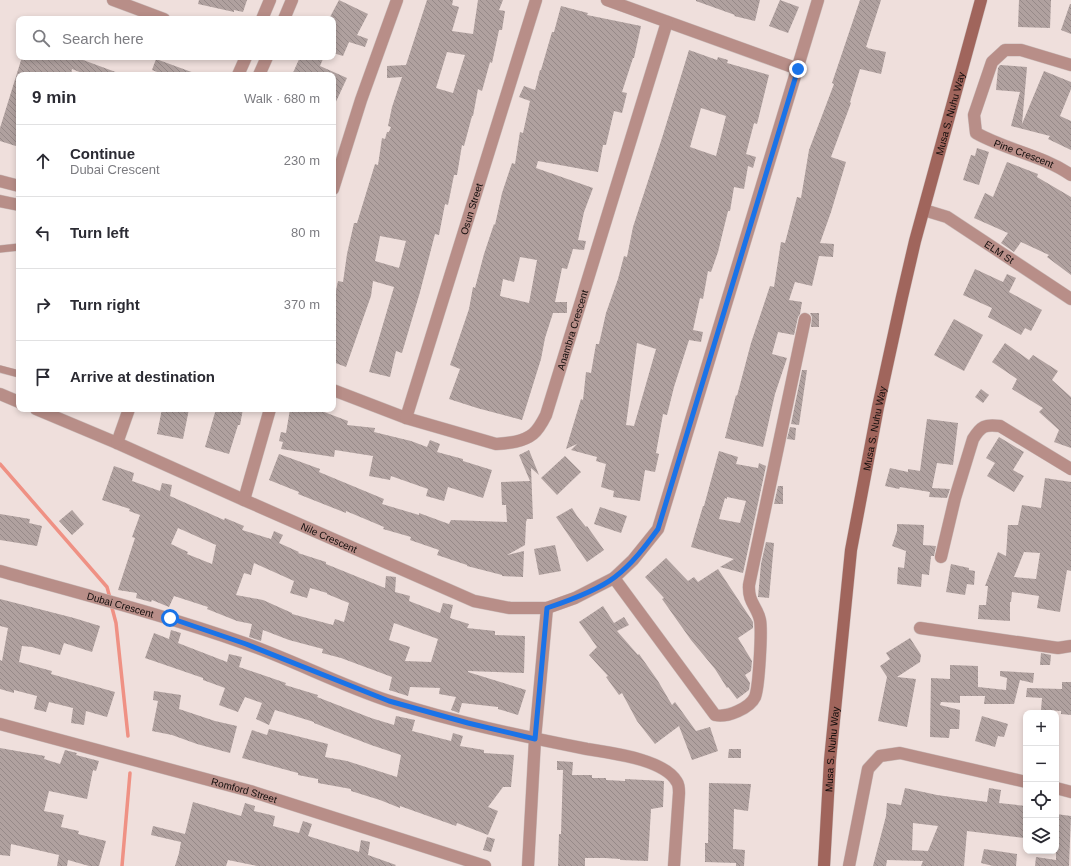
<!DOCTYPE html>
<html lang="en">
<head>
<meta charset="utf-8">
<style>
	:root { --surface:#fff; --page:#f7f7f7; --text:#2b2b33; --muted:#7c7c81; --line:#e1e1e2 }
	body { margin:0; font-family:Arial,sans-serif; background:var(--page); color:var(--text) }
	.controls { position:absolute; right:12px; bottom:12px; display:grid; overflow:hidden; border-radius:8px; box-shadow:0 2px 6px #0003 }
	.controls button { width:36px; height:36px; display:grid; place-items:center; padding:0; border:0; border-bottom:1px solid var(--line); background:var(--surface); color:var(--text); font:20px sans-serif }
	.stop { position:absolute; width:12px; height:12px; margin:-9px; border:3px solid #1a73e8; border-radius:50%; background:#fff }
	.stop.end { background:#1a73e8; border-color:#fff; box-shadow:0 1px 4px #0008 }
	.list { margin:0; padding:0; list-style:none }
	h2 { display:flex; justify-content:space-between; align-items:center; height:52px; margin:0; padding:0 16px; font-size:17px }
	h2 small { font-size:13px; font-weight:400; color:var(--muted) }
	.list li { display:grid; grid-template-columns:26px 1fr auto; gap:12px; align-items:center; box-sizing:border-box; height:72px; padding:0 16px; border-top:1px solid var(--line) }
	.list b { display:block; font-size:15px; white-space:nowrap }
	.list p { margin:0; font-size:13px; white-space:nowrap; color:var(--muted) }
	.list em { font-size:13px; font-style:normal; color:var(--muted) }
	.icon { flex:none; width:22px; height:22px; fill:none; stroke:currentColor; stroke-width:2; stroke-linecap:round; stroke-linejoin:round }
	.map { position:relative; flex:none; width:1071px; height:866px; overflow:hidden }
	.search { position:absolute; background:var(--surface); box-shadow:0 2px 6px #0003; left:16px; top:16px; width:320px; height:44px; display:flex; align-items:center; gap:10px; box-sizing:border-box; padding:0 14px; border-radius:8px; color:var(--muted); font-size:15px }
	.panel { position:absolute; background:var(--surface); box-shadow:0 2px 6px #0003; left:16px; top:72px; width:320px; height:340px; border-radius:8px }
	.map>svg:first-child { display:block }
</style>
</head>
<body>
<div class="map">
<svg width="1071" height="866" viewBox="0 0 1071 866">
	<defs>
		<pattern id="building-back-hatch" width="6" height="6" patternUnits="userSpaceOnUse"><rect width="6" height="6" fill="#b0a19f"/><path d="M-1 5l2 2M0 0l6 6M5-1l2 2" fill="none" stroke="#968988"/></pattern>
	</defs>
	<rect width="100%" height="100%" fill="#efdfdc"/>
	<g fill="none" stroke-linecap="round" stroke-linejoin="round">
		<!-- stream -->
		<g stroke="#ef9184" stroke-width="3.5">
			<path d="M0,464L107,587L110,598"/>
			<path d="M111,604L116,623L128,736"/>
			<path d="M122,866L130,773"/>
		</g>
	</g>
	<!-- building -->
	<g fill="url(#building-back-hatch)" fill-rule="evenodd">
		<path d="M199,0H247L243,12L234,10V12L198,4Z"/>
		<path d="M339,0L368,14L357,35L368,39L365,47L349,42L343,56L333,53V18L330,17Z"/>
		<path d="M427,0H453L452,5L459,7L452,31L473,34L478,0H503L499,10L505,11L502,30H499L492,63L490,62L482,91L478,89L473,116H472L464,146L462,145L457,175H454L448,205L445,204L439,235L435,234L420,292L402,353L396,351L390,377L369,372L394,287L373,281L371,296L346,367L333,362V305L338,281L343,282L347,254L354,223H357L375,164L378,165L382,138L385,139L387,132H389L391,127L388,126L392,107L402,77L387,78V66L406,65ZM447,52L465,55L453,93L436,88ZM380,236L406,241L399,268L375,261Z"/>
		<path d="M696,0H760L755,21L734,16L735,15L696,1Z"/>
		<path d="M780,0L799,7L788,33L769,26Z"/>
		<path d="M860,0H881L866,47H868L867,48L886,52L881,74L860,69L850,102L851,103L831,157L846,162L831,212L820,243L834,244L833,257L819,256L812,286L795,282L789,300L802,302L800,314L798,317L794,335L778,332L772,354L787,358L775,394L763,447L725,438L736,395L737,396L751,343L770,286L774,287L781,242L785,243L797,197L801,198L809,150L834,84L832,83Z"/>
		<path d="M1019,0H1051L1050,28L1018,27Z"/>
		<path d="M1070,4H1071V34L1061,30Z"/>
		<path d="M561,6L588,13L587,15L641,26L634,58H633L622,92L627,93L622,113L614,111L606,145H603L598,172L538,161L536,168L593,188L584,212L578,240L586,241L584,250L573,249L567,269L562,268L555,302H567V313H553L545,338L541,359L522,420L477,408L449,399L460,369L450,365L469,309L473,287L475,288L484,254L494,224L495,225L502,193L512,163L515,164L520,132L523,133L530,101L519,97L524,86L535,90L540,70H541L552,32H554ZM520,257L537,260L529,303L500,296L503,279L514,282Z"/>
		<path d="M689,50L717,60L718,57L728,60L727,63L769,75L757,124L754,123L746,154L756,157L753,168L748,166L744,189L734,187L730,211H728L718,252L711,272L708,271L703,299L700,298L693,330L703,332L701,342L689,340L674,387L667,415L663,414L656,453L659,454L655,472L645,470L640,501L613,497L614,491L601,487L606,464L596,461L597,457L571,450L577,444L566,449L581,399L583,400L586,372L591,373L596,344H599L606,313L618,279L624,256L627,257L633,227L662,138ZM701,108L726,116L716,156L690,147ZM637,343L656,349L634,426L626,425Z"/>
		<path d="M22,57H75L121,74V75H87L72,69L71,75H19V147L0,141V128Z"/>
		<path d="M300,57H318L323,59L320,66L347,78L333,108V75H292Z"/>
		<path d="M156,59L197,74L196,75H165L152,70Z"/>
		<path d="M1000,65L1027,67L1022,124L1044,71L1071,82V89L1060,116L1071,121V150L1048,139L1050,136L1011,126L1020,92L996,90L998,68Z"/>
		<path d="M977,148L989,152L979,185L963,180L971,155L975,156Z"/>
		<path d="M1007,162L1038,174L1037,177L1071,197V275L1047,257L1049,255L1021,242L1014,252L1001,243L1008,233L974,218L985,193L993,197Z"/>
		<path d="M975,269L1003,282L1007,274L1016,278L1009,292L1042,310L1031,331L1025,328L1021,335L988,317L992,308L963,295Z"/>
		<path d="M810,313H819V327H811L812,317Z"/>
		<path d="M954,319L983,335L964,371L934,355Z"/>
		<path d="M1005,343L1029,360L1033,355L1058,371L1052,380L1071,397V448L1054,442L1059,430L1039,412L1043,408L1012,389L1017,379L992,362Z"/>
		<path d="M802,370H807L799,425L791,424Z"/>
		<path d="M981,389L989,395L983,403L975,397Z"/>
		<path d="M162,409H189L183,439L157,434Z"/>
		<path d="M216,409H243L240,425H238L229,454L205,447Z"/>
		<path d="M290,409H316L348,421L347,425L375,428L374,432L411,441L427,447L430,440L440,444L437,452L463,459V461L492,470L483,498L448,487L444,501L426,496L428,489L391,476L390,480L369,476L373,456L335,450L334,457L281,449L283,442L279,441L281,432L286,433Z"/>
		<path d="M927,419L958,423L953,465L937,463L932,488L950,489L947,498L929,497L930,492L900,487L899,489L885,486L890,468L908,472V469L920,471Z"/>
		<path d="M790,427L796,428L795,440L787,439Z"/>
		<path d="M999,437L1024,452L1013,470L1024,476L1014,492L987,476L995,463L986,458Z"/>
		<path d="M529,450L539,475L531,468L533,519H527L526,522L525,545L507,555L524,551L523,577L502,576V575L467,566V565L437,555L439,550L410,540L411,537L383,529L384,527L346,511V513L298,494L299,492L269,480L279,454L320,469L319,472L384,499L382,504L419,515V513L449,524L451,520L507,522L506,505H502L501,482L530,481L519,455Z"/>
		<path d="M719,451L738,457L736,464L758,468L759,463L766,466L743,573L720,567L734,559L691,547L703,506H704ZM727,497L746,501L740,523L719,519L725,498L727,499Z"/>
		<path d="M565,456L581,472L557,495L541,478Z"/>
		<path d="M114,466L134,473L132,481L160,491L162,483L172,485L170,496L224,520L225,518L244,526L242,530L271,539L274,531L283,535L279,543L299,552L298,553L326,562V564L385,588L386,576L396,577L395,592L410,596L409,601L440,613L443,603L453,605L450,618L469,624L467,628L495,631V635L525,636L524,673L468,671V672L526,690L518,715L498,709V707L462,703L459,713L451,710L456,697L439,694L440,688L410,687L408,696L389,690L392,677L341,658L322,653L323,649L289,640L263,630L261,641L249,637L252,624L237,621L207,609L208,607L174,596L169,607L152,600L151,602L136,598L137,593L118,590L135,538L132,537L140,515L129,511L130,509L102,500ZM178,528L216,545L212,564L187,554L188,552L171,544ZM254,563L294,581L290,593L307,598L310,588L327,593V594L349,603L344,622L335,619L333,625L292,614V613L263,600L236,595L244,573L251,575ZM394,623L438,639L431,662L405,661L410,647L389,640Z"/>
		<path d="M1045,478L1071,482V571L1067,570L1060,612L1037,608L1039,596L1012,592L1011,602H1010V621L978,619L979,605H986L988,586H985L998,552L1006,556L1008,525H1018L1022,505L1041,508ZM1024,552L1040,553L1036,579L1014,577Z"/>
		<path d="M778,486H783V504H774Z"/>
		<path d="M600,507L627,516L621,533L594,524Z"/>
		<path d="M572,508L577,516L586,527L587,526L604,550L587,562L556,517Z"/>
		<path d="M72,510L84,524L72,535L59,521Z"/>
		<path d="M0,514L30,519L29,523L42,526L37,546L0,540Z"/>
		<path d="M897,524L924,525L923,545L936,546L934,556H931L929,575L922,574L921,587L897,584L898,567L904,568L906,551L892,546L897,531Z"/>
		<path d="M766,542L774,543L769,598L758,597L761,564Z"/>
		<path d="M555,545L561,571L539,575L534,549Z"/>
		<path d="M666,558L688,581L694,577L698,582L718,569L753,622V628L738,638L752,661L751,671L745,675L750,683L749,690L737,699L728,687L727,688L715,669L691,640L662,599L664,598L645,577Z"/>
		<path d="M951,564L969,568V570L975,571L974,585L967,584L965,595L946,592Z"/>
		<path d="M0,599L74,618L100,626L92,652L64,643L60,655L32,647L22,646L19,662L52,671L51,674L115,692L107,717L86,711L84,725L71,723L73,708L49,702L46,712L34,709L37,696L14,690V693L0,689V660L2,661L8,628L0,626Z"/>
		<path d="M603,606L614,623L624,617L629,625L617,631L638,655L639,654L658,681L672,705L675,702L696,731L710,727L718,751L692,760L679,726L655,744L637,721L622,693L619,695L606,677L608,676L589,655L597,647L579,622Z"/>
		<path d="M171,630L181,633L178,643L227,662L229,654L242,657L239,667L286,683L285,685L318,695L317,697L371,718L394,725L396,716L415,720L412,731L451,741L453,733L463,736L460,746L484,750V753L514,755L511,787H503L488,807L498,811L488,835L457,823L456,826L400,806V808L380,800L351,791V789L318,783V779L298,775V773L242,758L252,730L267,735L269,729L328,744L325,757L347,761L397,777L401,755L371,745L314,723V722L275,710L269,725L256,719L262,703L245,697L238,712L219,705L225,688L203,680V678L145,658L154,633L169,639Z"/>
		<path d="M910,638L921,655L920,662L897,677L916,679L907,727L878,721L887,677L880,666L890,659L886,653Z"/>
		<path d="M1041,653L1051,655L1050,665H1040Z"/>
		<path d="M950,665L978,666V687L1006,690L1007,678L1000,676V671L1034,673L1033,683L1020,680L1014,704H984L985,696H960V703L941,702L940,705L960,710L959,729H950L949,738L930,737L931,678L950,679Z"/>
		<path d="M1062,682H1071V715L1061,714V711L1041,710L1042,698L1026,697L1027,688L1062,689Z"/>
		<path d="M154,691L181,695L179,709L215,721L237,726L230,753L197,744L172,735L152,731L158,701L153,700Z"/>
		<path d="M982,716L1008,724L1004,737L998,736L995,747L975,741Z"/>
		<path d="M0,748L45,756L44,759L60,764L65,750L77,753L76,755L99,761L96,771L93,770L87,799L49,791L44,811L64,815L61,827L79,831L78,834L106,841L99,866H89L68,860L67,866H57L59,855L11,844L10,856L0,855Z"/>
		<path d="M729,749H741V758H728Z"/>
		<path d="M557,761L573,762L572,775H592V778H606V780L625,781V779L664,781L663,807L651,809L648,861L620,860V859L605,858H585V866H558L559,834H561L563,770H557Z"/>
		<path d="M709,783L751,784L748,811L734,809L733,849L745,850L744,866H736V863L705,862V843H708Z"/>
		<path d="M905,788L937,795L987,802L989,788L1001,790L999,803L1026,806L1024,838L967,831L964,866H921L923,861L887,860L886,866H873L886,816L887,803L901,805ZM913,823L938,826L928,851L912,850Z"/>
		<path d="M193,802L241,816L245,803L255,806L254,811L275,816L273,826L299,833L303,821L312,824L308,836L359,852L361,840L370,842L368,855L396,865L395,866H257L228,860L226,866H175L179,853L181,842L151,835L153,826L185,834Z"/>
		<path d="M1056,814L1071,816L1069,866H1035L1036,857L1056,860Z"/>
		<path d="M487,837L495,839L491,852L483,850Z"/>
		<path d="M984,849L1017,854L1016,866H993L981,863Z"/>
	</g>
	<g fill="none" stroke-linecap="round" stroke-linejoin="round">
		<defs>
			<g id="lane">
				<path d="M0,249L19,247"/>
				<path d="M0,369L19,374"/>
			</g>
			<g id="street">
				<path d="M113,0L164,19"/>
				<path d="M607,0L798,69"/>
				<path d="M262,19L270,0"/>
				<path d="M284,19L292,0"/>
				<path id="s1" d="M1071,65L1021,50H1005L992,62L974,115L976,133C1006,150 1042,155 1071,175"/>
				<path d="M238,75L246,57"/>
				<path d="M259,75L267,57"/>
				<path d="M0,181L19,186"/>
				<path d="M333,189L361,100L397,0"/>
				<path d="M0,201L19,205"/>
				<path id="s2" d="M924,210L947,217L1071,299"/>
				<path id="s3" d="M333,390L406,418L496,444C509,443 523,442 533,434C539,429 543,421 546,415L667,22"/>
				<path d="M0,394L19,402"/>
				<path id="s4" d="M36,409L117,443L244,500L474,601L510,608H547L575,598L614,578L633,560L658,529L818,0"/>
				<path id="s5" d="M406,418L536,0"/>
				<path d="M117,443L129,409"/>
				<path d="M244,500L270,409"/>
				<path d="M941,557L955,498L973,439C981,426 985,424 1000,426L1071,469"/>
				<path id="s6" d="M0,571C82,594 164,615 244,643C293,660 340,685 389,701C454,722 521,736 587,749C611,753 664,759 677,782C679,785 679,789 679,793L674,866"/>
				<path d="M614,578L715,715C727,718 750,708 755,697C759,687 762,631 760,620C757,606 748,603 749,585L805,319"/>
				<path d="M920,628L1058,648L1071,646"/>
				<path id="s7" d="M0,724L250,791L485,866"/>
				<path d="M1056,788L1071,792"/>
				<path d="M528,866L535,739L547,608"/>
				<path d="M849,866L868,769L880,756L900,753L1026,782"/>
			</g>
			<g id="secondary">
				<path id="s8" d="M824,866L830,760L851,550L878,407L902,297L915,241L981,0"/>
			</g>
		</defs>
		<!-- lane casing -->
		<use href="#lane" stroke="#cbbdbb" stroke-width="8"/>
		<!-- street casing -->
		<use href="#street" stroke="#cbbdbb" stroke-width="13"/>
		<!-- secondary casing -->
		<use href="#secondary" stroke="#cbbdbb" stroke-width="13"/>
		<!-- lane -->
		<use href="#lane" stroke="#b88e88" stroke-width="7"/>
		<!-- street -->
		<use href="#street" stroke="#b88e88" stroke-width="12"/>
		<!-- secondary -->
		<use href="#secondary" stroke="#a0655c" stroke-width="12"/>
	</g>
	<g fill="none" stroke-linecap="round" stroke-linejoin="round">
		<!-- route -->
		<path stroke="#1a73e8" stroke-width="5" d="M170,618L246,644L389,701L468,723L535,739L547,608C568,601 598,590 615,577C632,564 645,547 658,529L798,69"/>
	</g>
	<g text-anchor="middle" stroke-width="3" stroke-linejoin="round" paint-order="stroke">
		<!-- street labels -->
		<g font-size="10" fill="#110c0b" stroke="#efdfdc">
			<text dy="4" stroke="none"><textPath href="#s8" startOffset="765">Musa S. Nuhu Way</textPath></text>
			<text dy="4" stroke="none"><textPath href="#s1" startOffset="212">Pine Crescent</textPath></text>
			<text dy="4" stroke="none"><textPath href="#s5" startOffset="219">Osun Street</textPath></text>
			<text dy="4" stroke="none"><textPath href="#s2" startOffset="87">ELM St</textPath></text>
			<text dy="4" stroke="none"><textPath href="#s3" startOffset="323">Anambra Crescent</textPath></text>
			<text dy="4" stroke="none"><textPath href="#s8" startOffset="441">Musa S. Nuhu Way</textPath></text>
			<text dy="4" stroke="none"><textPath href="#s4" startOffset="320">Nile Crescent</textPath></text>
			<text dy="4" stroke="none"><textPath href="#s6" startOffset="125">Dubai Crescent</textPath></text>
			<text dy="4" stroke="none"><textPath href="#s8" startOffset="117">Musa S. Nuhu Way</textPath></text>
			<text dy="4" stroke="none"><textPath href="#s7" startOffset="253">Romford Street</textPath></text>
		</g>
	</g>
</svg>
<div class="controls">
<button>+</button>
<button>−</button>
<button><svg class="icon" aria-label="locate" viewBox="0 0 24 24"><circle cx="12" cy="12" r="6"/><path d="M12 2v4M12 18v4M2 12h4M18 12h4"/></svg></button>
<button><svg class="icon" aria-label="layers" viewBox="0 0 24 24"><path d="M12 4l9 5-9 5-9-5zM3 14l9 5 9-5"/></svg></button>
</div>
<div class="stop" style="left:170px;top:618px"></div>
<div class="stop end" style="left:798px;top:69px"></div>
<div class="search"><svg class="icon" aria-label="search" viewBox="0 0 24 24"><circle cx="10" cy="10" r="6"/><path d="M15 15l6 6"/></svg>Search here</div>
<section class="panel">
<h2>9 min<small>Walk · 680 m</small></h2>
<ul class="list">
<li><svg class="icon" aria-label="ahead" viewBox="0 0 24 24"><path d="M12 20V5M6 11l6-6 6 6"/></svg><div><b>Continue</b><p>Dubai Crescent</p></div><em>230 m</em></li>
<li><svg class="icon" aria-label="left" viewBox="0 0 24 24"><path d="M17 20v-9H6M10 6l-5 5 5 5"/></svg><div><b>Turn left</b></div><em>80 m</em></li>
<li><svg class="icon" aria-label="right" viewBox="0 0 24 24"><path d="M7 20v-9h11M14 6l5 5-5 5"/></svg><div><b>Turn right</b></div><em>370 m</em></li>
<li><svg class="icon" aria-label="arrive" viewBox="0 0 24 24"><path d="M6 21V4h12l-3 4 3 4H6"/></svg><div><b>Arrive at destination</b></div></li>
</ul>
</section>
</div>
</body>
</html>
